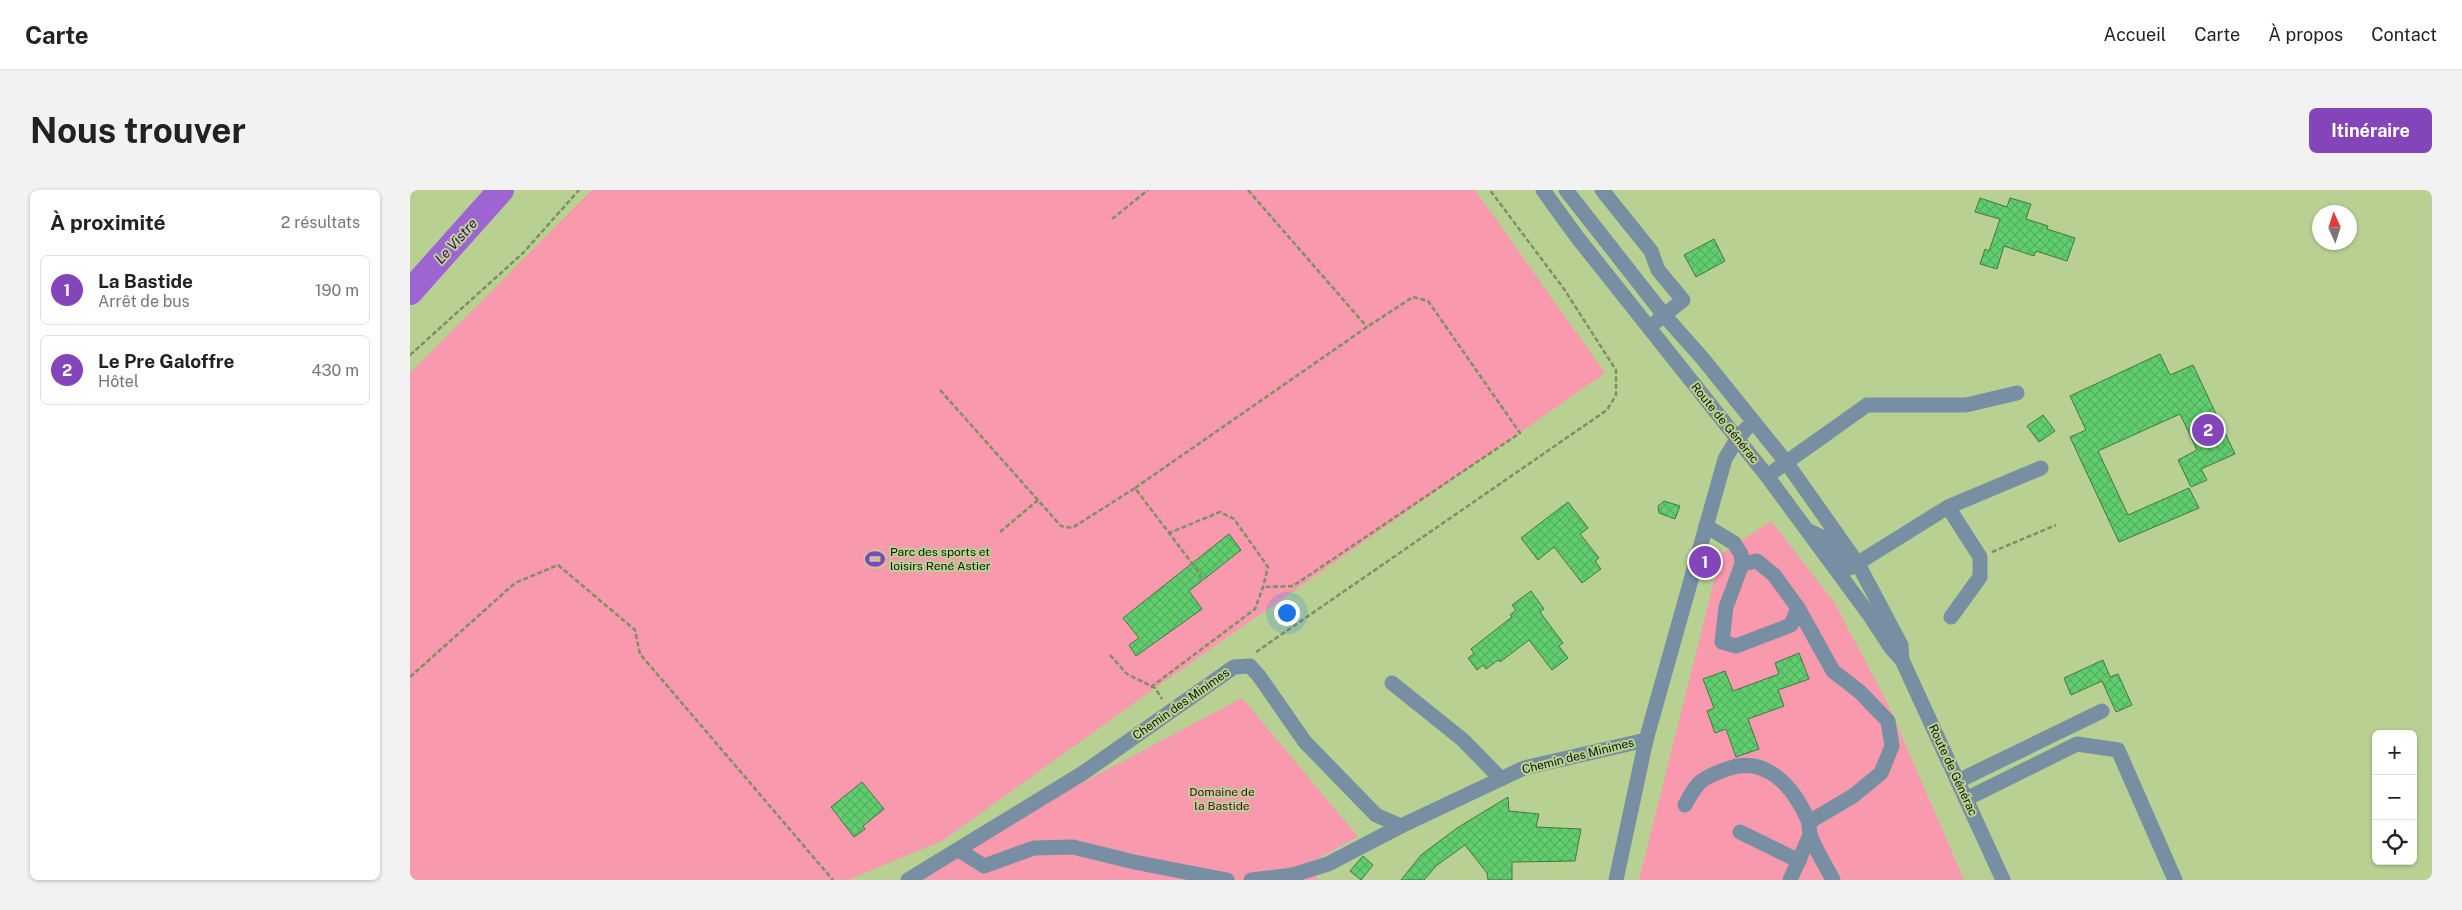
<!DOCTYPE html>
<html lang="fr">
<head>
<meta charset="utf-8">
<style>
	:root { --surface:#fff; --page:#f2f2f2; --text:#222; --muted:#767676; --line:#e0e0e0; --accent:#8545ba }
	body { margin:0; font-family:"Public Sans",sans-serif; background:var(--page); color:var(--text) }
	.controls { position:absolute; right:15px; bottom:15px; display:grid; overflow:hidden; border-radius:8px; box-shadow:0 1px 4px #0004 }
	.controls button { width:45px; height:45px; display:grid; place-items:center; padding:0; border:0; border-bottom:1px solid var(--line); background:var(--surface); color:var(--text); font:25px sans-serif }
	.compass { position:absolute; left:1902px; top:15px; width:45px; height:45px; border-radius:50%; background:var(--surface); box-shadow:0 1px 4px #0004; rotate:357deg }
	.you { position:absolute; left:876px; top:422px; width:18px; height:18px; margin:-12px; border:4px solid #fff; border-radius:50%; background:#1a73e8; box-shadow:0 0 0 8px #1a73e833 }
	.badge { display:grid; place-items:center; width:32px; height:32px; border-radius:50%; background:var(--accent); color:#fff; font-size:16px; font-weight:700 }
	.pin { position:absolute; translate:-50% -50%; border:2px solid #fff; box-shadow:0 1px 5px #0006 }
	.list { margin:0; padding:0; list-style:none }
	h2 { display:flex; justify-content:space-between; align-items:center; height:65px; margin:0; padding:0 20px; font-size:21px }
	h2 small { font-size:16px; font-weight:400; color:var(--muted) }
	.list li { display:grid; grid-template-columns:32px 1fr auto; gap:15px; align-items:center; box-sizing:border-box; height:70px; margin:0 10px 10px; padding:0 10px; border:1px solid var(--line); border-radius:8px }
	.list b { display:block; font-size:19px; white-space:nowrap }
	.list p { margin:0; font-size:16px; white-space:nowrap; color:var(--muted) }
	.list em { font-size:16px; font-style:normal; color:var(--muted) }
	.icon { flex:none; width:28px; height:28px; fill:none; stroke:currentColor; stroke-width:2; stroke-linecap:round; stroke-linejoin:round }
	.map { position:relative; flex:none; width:2022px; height:690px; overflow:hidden; border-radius:8px }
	header { display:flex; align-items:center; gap:30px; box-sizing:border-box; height:70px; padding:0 25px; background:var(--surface); border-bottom:1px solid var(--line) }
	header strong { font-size:24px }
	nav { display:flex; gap:28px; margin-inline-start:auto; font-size:18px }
	.intro { display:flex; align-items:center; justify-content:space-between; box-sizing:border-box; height:120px; padding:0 30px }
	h1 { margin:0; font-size:35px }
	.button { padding:12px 22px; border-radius:8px; background:var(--accent); color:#fff; font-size:18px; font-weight:700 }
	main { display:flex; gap:30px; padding:0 30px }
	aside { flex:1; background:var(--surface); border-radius:8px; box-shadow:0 1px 4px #0004 }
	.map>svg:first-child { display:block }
</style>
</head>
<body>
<header>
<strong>Carte</strong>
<nav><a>Accueil</a><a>Carte</a><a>À propos</a><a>Contact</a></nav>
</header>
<div class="intro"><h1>Nous trouver</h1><a class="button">Itinéraire</a></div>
<main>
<aside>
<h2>À proximité<small>2 résultats</small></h2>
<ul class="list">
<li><span class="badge">1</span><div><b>La Bastide</b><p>Arrêt de bus</p></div><em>190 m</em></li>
<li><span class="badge">2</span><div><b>Le Pre Galoffre</b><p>Hôtel</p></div><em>430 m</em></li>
</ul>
</aside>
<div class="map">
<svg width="2022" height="690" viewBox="0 0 2022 690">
	<defs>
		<pattern id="building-cross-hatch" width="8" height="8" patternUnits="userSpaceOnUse" patternTransform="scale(1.25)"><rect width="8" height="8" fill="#60ce6e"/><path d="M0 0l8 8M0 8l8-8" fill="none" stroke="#52b05e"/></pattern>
	</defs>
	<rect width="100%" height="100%" fill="#b8d193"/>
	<!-- green -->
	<g fill="#f899ad">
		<path d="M182,0H1065L1195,183L745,498L532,651L438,690H0V183Z"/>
		<path d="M1361,331L1424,412L1478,514L1554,690H1229L1311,364Z"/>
		<path d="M832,508L948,647L899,673L908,690H489Z"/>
	</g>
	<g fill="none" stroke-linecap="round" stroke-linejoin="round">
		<!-- river -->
		<path stroke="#9d64d2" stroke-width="26" d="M0,102L91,0"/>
	</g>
	<!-- building -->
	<g fill="url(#building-cross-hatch)" stroke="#457649">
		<path d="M1570,8L1597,17L1600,8L1621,14L1616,29L1638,36L1637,39L1665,48L1657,71L1626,61L1624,66L1594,56L1587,79L1570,74L1575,59L1579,61L1590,29L1565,22Z"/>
		<path d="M1304,49L1315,71L1286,87L1274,65Z"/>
		<path d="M1750,164L1760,185L1783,175L1825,264L1791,279L1797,290L1781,297L1768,270L1787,260L1770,224L1688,261L1718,325L1779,298L1789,318L1709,352L1660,247L1676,240L1660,206Z"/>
		<path d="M1633,225L1645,241L1629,252L1617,236Z"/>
		<path d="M1254,311L1270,316L1265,329L1249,323L1248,316Z"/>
		<path d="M1158,312L1178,338L1170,344L1189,368L1185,371L1191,379L1172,393L1144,357L1128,370L1111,348Z"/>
		<path d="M819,344L831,360L779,401L792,419L726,466L719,455L729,448L713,428Z"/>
		<path d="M1121,401L1134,419L1130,422L1153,453L1149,456L1158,468L1142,480L1119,450L1090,472L1088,470L1076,479L1073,475L1067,480L1058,468L1064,464L1061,459L1102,427L1100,425L1106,420L1102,415Z"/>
		<path d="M1389,463L1399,489L1368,500L1374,516L1338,529L1349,559L1326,567L1316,539L1305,543L1297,521L1304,518L1293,489L1315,481L1323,501L1369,484L1365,473Z"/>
		<path d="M1693,470L1700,487L1708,484L1722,515L1706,522L1692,491L1661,505L1654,488Z"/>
		<path d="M452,592L474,619L453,636L455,639L444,647L421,617Z"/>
		<path d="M1098,607L1099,621L1129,624L1126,637L1171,639L1165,671L1102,672V690H1078L1077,683L1055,655L1026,676L1014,690H991L1011,665L1047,638Z"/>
		<path d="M953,666L963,675L951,690L940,681Z"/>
	</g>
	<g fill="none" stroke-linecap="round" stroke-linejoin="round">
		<!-- path -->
		<g stroke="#7d9060" stroke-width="2.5" stroke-dasharray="5 2.5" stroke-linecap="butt">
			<path d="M838,0L957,137"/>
			<path d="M702,29L738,0"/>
			<path d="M0,165L113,63L169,0"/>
			<path d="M530,200L651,336L662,338L725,298L790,384L791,391"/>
			<path d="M725,298L957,137L1003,107L1018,111L1110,243L883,396L853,397"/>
			<path d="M590,342L628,310"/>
			<path d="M1582,362L1646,335"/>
			<path d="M846,462L1197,220L1206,205V180L1154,99L1080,0"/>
			<path d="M700,465L717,484L745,498L752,509"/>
			<path d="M0,487L105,393L148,375L225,440L230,464L423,690"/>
			<path d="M741,497L845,419L853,397L858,377L824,329L810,322L759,343"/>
		</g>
		<!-- minor -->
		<g stroke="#788ea2" stroke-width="15">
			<path d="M1133,0L1167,47L1357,286L1458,423L1481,458L1492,470"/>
			<path d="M1156,0L1254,125L1293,169L1376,272L1448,374L1491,455L1492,470L1593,690"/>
			<path d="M1192,0L1241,61L1248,80L1273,110L1247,131"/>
			<path d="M1357,286L1457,215H1556L1607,203"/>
			<path d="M1538,317L1570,367V387L1541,427"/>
			<path d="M1296,336L1324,353L1331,364L1332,374L1316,417L1312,452L1326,456L1381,435L1388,418L1364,385L1347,371L1332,374"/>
			<path d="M1399,341L1416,349L1440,378L1538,317L1631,278"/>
			<path d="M1388,418L1423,481L1450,502L1478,531L1482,556L1471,583L1443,606L1399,632"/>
			<path d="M982,493L1053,550L1091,589"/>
			<path d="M1548,591L1692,521"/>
			<path d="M1556,609L1667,554L1708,560L1765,690"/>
			<path d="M1275,615C1287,591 1292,588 1317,579C1356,564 1384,598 1398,630C1400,635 1399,640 1400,645C1406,661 1416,676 1423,690"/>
			<path d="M1330,642L1389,671"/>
			<path d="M549,660L574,676L624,658L663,657L724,672L817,690"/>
			<path d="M498,690L673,583L824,477L840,476L849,486L895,552L966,625L991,636L1114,578L1236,550"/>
			<path d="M841,690L883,685L918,674L991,636"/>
			<path d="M1206,690L1236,550L1315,269L1327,249L1337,238"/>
			<path d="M1380,690L1400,645"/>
		</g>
	</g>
	<!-- icons -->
	<defs>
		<symbol id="stadium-bare" viewBox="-9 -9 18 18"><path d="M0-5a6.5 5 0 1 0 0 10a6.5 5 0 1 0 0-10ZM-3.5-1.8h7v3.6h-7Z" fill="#8545ba" stroke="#b8d193" stroke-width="2.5" paint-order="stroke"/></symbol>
	</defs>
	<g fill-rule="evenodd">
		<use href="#stadium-bare" x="451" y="355" width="28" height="28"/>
	</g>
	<g text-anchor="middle" stroke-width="4" stroke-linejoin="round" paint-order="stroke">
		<!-- street labels -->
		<g font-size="12" fill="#111903" stroke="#b8d193">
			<text transform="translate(1315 233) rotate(51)" y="4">Route de Générac</text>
			<text transform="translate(771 514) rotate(-35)" y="4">Chemin des Minimes</text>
			<text transform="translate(1168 566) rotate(-14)" y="4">Chemin des Minimes</text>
			<text transform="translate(1543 580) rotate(65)" y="4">Route de Générac</text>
		</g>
		<!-- poi labels -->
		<g font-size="12" fill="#111903" stroke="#b8d193" text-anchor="start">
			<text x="480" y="366">Parc des sports et<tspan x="480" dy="14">loisirs René Astier</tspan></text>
		</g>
		<!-- park labels -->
		<g font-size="12" fill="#5d0627" stroke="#b8d193">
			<text x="812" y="606">Domaine de<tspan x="812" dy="14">la Bastide</tspan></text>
		</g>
		<!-- water labels -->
		<g font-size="14" font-style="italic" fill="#43006a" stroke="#b8d193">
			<text transform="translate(46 51) rotate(-48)" y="5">Le Vistre</text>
		</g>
	</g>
</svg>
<div class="controls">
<button>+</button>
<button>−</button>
<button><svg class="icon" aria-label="locate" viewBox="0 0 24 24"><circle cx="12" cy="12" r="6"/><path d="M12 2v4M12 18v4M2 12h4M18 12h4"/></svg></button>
</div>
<svg class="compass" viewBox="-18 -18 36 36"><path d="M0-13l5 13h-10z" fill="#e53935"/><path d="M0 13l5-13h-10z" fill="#767676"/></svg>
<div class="you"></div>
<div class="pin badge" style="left:1295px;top:372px">1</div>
<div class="pin badge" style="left:1798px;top:240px">2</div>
</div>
</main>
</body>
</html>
